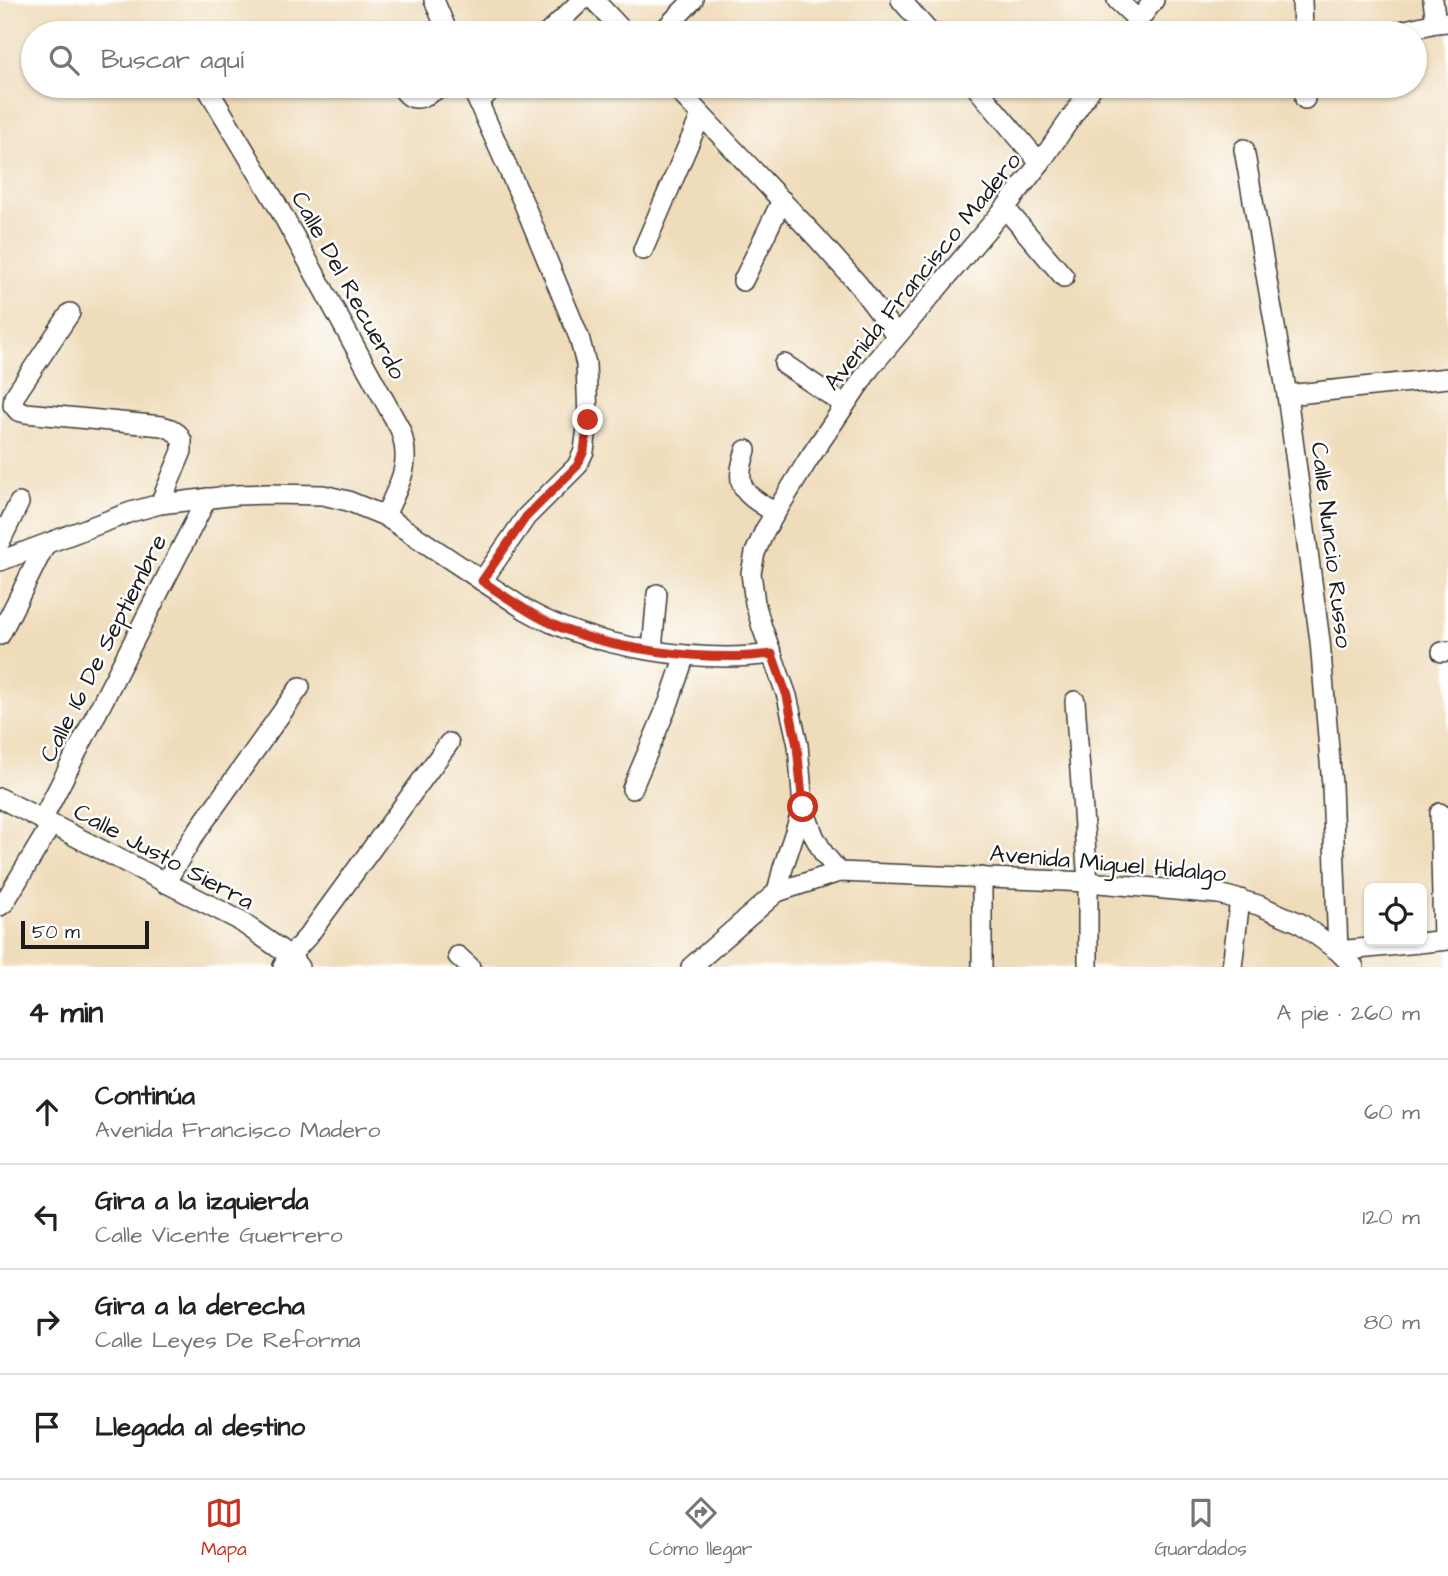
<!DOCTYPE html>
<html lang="es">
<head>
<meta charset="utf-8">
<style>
	:root { --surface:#fff; --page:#f2f2f2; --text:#222; --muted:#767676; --line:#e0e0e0; --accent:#c8321e }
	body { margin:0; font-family:"Architects Daughter",sans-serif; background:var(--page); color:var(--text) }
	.controls { position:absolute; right:21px; bottom:21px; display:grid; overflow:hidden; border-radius:10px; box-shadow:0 2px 5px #0004 }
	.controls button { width:63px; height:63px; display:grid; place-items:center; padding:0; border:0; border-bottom:2px solid var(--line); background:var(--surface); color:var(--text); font:35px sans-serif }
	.scale { position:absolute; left:21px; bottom:18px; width:128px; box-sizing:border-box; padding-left:7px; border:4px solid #1c1c1c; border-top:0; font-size:19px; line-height:24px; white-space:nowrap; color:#1c1c1c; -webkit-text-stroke:5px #fff; paint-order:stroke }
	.stop { position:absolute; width:21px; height:21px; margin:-16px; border:5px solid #c8321e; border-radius:50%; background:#fff }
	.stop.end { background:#c8321e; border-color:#fff; box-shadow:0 2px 7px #0008 }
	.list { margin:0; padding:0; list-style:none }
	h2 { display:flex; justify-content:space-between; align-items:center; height:91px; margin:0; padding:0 28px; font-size:30px }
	h2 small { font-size:23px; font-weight:400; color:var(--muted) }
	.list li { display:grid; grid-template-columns:46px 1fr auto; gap:21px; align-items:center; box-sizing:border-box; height:105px; padding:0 28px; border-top:2px solid var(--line) }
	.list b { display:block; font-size:26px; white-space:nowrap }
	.list p { margin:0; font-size:23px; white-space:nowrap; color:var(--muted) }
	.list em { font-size:23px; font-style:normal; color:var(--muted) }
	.icon { flex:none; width:38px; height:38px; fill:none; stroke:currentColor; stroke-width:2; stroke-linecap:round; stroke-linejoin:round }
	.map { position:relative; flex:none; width:1448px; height:967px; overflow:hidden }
	.search { position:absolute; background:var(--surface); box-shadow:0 2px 5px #0004; left:21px; right:21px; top:21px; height:77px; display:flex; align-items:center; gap:18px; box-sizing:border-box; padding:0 24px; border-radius:38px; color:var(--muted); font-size:26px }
	.sheet { height:511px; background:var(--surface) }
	nav { display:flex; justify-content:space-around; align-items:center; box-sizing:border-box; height:98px; border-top:2px solid var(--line); background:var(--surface); font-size:19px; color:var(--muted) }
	nav a { display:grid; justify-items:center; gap:4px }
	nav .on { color:var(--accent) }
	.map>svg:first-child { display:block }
</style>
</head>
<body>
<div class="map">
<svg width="1448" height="967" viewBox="0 0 1448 967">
	<rect width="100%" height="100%" fill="#fff"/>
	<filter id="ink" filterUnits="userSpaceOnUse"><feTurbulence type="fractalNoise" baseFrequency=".0143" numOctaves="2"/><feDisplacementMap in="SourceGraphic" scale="14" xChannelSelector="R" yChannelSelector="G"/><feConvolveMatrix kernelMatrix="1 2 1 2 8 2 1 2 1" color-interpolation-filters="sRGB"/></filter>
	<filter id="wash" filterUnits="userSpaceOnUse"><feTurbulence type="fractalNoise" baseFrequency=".00686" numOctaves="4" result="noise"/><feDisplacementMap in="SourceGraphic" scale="28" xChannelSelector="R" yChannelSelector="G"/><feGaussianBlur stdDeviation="1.57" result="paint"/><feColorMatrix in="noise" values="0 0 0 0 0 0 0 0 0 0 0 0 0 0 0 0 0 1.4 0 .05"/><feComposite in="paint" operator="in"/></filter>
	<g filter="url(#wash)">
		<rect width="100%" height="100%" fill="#efdcba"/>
	</g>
	<g filter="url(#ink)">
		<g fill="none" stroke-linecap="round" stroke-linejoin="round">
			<defs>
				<g id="minor">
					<path d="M434,0L448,33"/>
					<path d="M594,0L625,33"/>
					<path d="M901,0L930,33"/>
					<path d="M1117,0L1138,20"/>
					<path d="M1302,0L1303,33"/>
					<path d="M1433,0L1436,23"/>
					<path d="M376,32L377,33"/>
					<path d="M548,33L582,0"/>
					<path d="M661,33L693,0"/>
					<path d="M1129,33L1154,0"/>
					<path d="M1392,33L1436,23L1448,22"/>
					<path d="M206,86L276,203L400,429C413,465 399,484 385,516"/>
					<path d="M401,86C413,108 426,95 442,86"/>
					<path d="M471,86L524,204L579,337L586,364L587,391L588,420L584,451L577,466L526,517L482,581"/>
					<path d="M674,86L816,237L857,283L897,336"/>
					<path d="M975,86L1040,163"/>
					<path d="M1305,86V99"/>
					<path d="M479,102L495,86"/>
					<path d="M1244,149L1287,395L1320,641L1332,785L1338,951L1448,940"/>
					<path d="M1005,208L1064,277"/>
					<path d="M643,250L701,115"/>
					<path d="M743,281L782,200"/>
					<path d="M70,313L14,397L13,405L18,411L26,413L162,426L171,429L178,434L182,441V451L160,504"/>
					<path d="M784,364L845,405"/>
					<path d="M1287,395L1448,378"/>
					<path d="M746,450C733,489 744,493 775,513"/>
					<path d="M0,542L19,503"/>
					<path d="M0,561L131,512L160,504L237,495L269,494L323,495L348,501L385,516L526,610C590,647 699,664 772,654"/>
					<path d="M0,635L45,545"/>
					<path d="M652,650L657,594"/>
					<path d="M1442,652L1448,651"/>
					<path d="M1075,701L1088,882V967"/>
					<path d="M632,789L669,702L685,655"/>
					<path d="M0,798L237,919L290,956L299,967"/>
					<path d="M1440,813L1443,940"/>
					<path d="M42,820L207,498"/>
					<path d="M839,872L824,854L814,836L803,807L798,745L787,696L762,627L755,603L751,573L755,553L765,530L808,460L870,368L1005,208L1040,163L1093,86"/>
					<path d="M165,883L193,837L300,687"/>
					<path d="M777,892L783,868L803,807"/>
					<path d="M0,906L4,903L51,825"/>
					<path d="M458,956L470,967"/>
					<path d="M283,966L290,956L308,936L449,743"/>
					<path d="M691,967L777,892L839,872L1088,882L1219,894L1258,905L1300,923L1338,951L1354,967"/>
					<path d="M982,967V877"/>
					<path d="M1232,967L1240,899"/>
				</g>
			</defs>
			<!-- minor casing -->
			<use href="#minor" stroke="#3c3934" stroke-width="22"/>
			<!-- minor -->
			<use href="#minor" stroke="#fff" stroke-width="19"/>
		</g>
	</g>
	<g fill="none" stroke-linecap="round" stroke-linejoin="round" filter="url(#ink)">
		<!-- route -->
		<path stroke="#c8321e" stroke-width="9" d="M588,420L584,451L577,466L526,517L482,581C503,595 524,610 546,621C603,650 709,662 772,654L787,696L797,746L803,807"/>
	</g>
	<g text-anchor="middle" stroke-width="5" stroke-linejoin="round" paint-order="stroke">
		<!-- street labels -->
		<g font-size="24" fill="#1c1c1c" stroke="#fff">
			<text transform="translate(922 271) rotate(-51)" y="8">Avenida Francisco Madero</text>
			<text transform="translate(349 285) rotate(61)" y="8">Calle Del Recuerdo</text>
			<text transform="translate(1332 545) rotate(83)" y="8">Calle Nuncio Russo</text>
			<text transform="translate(103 648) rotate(-63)" y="8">Calle 16 De Septiembre</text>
			<text transform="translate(164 856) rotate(28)" y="8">Calle Justo Sierra</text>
			<text transform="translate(1108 863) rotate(5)" y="8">Avenida Miguel Hidalgo</text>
		</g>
	</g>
</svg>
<div class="controls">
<button><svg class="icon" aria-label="locate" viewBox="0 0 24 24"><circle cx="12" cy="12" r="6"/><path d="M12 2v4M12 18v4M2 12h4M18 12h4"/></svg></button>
</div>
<div class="scale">50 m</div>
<div class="stop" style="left:803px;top:807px"></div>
<div class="stop end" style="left:588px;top:420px"></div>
<div class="search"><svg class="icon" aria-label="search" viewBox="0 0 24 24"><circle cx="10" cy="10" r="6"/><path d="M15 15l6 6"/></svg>Buscar aquí</div>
</div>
<section class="sheet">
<h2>4 min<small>A pie · 260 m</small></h2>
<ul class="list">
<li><svg class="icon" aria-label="ahead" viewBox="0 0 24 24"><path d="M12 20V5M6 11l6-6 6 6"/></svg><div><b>Continúa</b><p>Avenida Francisco Madero</p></div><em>60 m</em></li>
<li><svg class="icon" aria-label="left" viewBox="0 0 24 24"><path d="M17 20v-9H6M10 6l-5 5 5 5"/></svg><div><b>Gira a la izquierda</b><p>Calle Vicente Guerrero</p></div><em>120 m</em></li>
<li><svg class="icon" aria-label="right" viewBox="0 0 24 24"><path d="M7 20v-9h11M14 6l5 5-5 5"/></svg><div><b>Gira a la derecha</b><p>Calle Leyes De Reforma</p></div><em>80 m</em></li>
<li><svg class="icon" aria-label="arrive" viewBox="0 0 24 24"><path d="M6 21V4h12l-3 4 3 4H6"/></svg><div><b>Llegada al destino</b></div></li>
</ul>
</section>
<nav>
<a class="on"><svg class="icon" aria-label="map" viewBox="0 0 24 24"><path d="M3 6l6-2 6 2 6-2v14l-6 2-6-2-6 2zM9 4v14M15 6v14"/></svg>Mapa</a>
<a><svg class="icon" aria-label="directions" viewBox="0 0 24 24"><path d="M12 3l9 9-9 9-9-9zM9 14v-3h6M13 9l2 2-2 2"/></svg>Cómo llegar</a>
<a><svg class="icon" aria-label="saved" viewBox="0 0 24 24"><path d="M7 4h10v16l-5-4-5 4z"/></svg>Guardados</a>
</nav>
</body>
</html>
